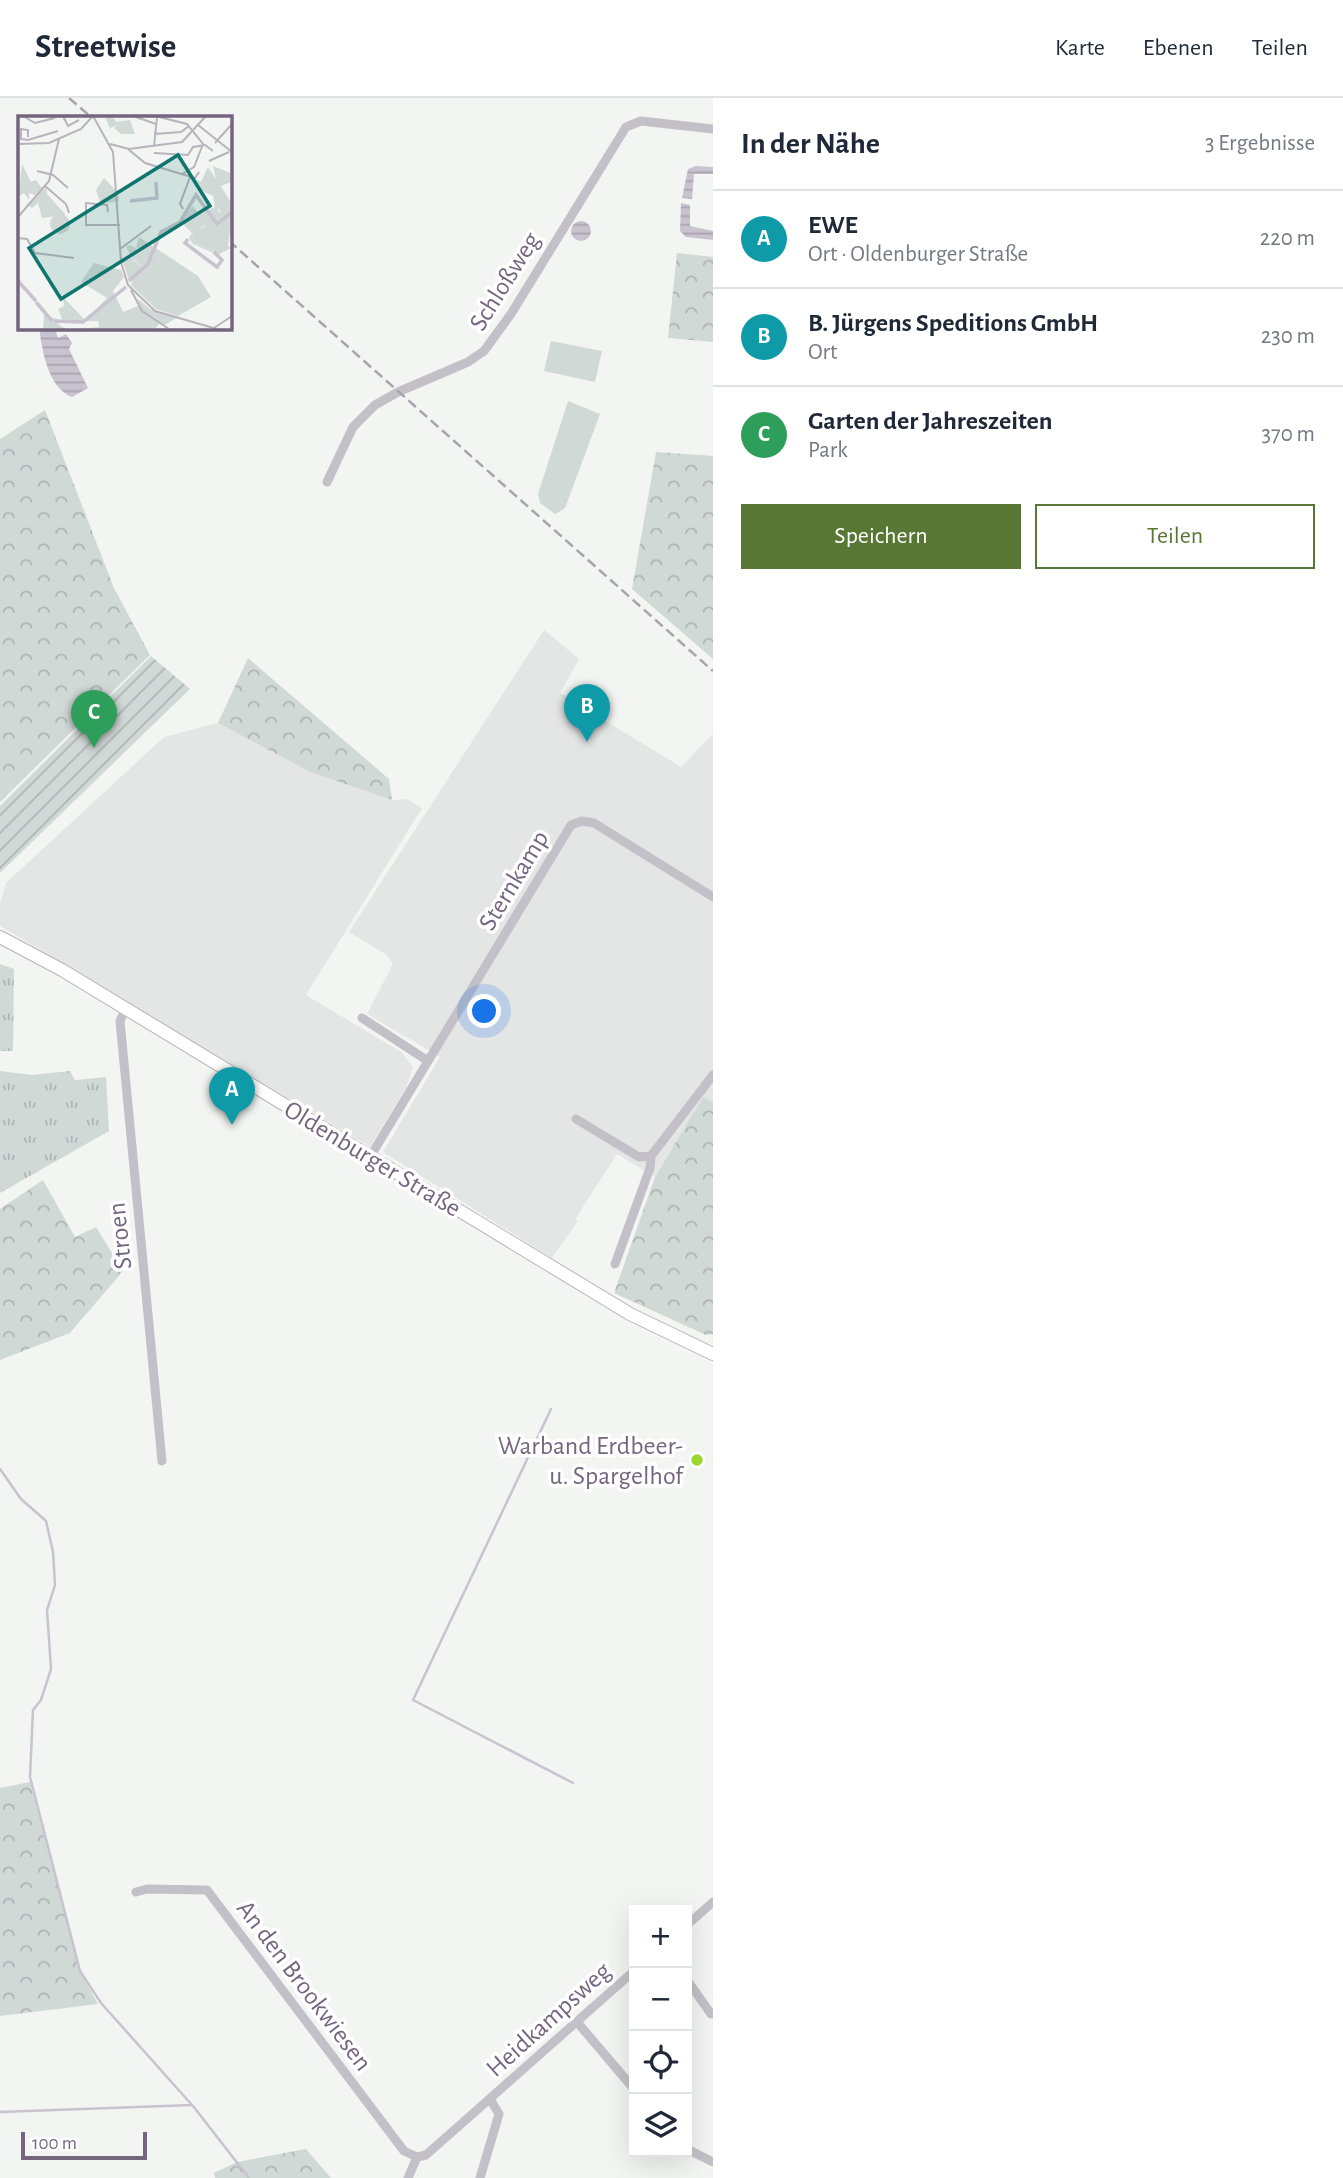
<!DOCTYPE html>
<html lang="de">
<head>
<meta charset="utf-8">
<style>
	:root { --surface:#fff; --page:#f2f2f3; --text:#1f2937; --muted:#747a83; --line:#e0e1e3; --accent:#587734 }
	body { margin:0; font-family:"Alegreya Sans",sans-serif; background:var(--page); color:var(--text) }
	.controls { position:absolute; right:21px; bottom:21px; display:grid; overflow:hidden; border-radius:0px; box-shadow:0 7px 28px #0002 }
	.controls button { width:63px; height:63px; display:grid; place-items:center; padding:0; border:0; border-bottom:2px solid var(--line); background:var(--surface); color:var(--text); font:35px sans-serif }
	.scale { position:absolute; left:21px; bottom:18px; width:126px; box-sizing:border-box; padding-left:7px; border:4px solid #756680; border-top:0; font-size:19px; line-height:24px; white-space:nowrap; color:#756680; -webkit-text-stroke:5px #fff; paint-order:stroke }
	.you { position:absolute; left:485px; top:914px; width:24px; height:24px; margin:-18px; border:5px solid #fff; border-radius:50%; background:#1a73e8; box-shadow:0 0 0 10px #1a73e833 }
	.badge { display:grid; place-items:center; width:46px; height:46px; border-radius:50%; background:var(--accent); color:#fff; font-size:23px; font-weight:700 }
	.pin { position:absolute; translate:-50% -58px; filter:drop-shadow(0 2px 4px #0008) }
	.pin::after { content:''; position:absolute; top:37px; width:24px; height:21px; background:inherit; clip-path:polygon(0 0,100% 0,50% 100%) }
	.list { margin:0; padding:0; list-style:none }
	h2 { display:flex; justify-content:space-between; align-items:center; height:91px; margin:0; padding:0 28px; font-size:30px }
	h2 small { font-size:23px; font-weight:400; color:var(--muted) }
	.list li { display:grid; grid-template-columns:46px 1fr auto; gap:21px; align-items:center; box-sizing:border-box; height:98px; padding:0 28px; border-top:2px solid var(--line) }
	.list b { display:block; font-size:26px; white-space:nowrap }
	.list p { margin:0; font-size:23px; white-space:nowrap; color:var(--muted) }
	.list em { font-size:23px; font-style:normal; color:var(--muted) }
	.actions { display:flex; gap:14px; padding:21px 28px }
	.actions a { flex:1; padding:16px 0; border:2px solid var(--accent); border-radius:0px; text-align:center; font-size:24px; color:var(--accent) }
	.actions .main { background:var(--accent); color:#fff }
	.icon { flex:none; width:38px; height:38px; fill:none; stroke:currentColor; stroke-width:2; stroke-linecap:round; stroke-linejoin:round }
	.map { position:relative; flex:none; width:713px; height:2080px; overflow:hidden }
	header { display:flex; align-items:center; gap:42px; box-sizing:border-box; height:98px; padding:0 35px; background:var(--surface); border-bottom:2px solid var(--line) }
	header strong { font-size:33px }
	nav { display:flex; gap:38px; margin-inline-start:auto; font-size:24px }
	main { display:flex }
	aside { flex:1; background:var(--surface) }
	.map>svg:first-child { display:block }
</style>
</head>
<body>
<header>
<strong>Streetwise</strong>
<nav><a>Karte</a><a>Ebenen</a><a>Teilen</a></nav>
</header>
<main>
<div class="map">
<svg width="713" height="2080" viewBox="0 0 713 2080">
	<defs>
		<pattern id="grass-tufts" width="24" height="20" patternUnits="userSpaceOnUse" patternTransform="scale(1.75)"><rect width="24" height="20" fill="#d1d9d7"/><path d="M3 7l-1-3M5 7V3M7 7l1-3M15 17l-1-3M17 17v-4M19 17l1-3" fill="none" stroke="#aeb4b4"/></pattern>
		<pattern id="forest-crowns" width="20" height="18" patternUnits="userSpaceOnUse" patternTransform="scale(1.75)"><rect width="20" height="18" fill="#d1d9d7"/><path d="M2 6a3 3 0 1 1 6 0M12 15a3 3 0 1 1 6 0" fill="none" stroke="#aeb4b4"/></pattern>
		<pattern id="garden-furrows" width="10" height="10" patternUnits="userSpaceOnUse" patternTransform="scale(1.75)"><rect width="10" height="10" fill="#d1d9d7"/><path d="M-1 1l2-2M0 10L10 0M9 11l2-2" fill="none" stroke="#aeb4b4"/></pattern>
		<pattern id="water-rules" width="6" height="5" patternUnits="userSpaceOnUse" patternTransform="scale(1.75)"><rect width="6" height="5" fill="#c8c3cf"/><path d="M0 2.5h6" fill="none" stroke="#a7a2ad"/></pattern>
	</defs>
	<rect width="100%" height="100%" fill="#f2f5f2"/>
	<!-- built -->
	<g fill="#e4e5e5">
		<path d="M544,532L579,561L560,595L681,669L713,636V1004L703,1000L655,1079L617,1056L575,1121L578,1123L552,1160L383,1054L440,959L367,916L393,866L387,857L349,834Z"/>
		<path d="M218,625L310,674L392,702L407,701L422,710L306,897L401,954L413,969L407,988L370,1049L0,828V805L6,785L164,639Z"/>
	</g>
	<!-- grass -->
	<g fill="url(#grass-tufts)">
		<path d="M0,866L14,871L13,953H0Z"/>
		<path d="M0,973L32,977L70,973L75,982L106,979L109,1033L0,1095Z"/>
	</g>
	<!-- forest -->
	<g fill="url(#forest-crowns)">
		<path d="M677,155L713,159V244L668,240Z"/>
		<path d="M45,312L114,490L150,557L0,704V341Z"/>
		<path d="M656,354L713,358V561L632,491Z"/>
		<path d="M248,560L389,681L392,702L310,674L218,625Z"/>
		<path d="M703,999L713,1004V1236L706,1237L614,1195L655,1079Z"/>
		<path d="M43,1082L75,1139L96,1129L123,1173L70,1235L0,1262V1111Z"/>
		<path d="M30,1684L80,1873L98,1906L0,1918V1690Z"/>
		<path d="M306,2051L331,2080H215L214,2075L237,2064Z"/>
	</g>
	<!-- garden -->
	<path fill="url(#garden-furrows)" d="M151,558L190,591L0,775V708Z"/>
	<!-- pitch -->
	<g fill="#d1d9d7">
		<path d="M551,243L602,253L595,284L544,273Z"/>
		<path d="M568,303L600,316L565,410L555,416L540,405L538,396Z"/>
	</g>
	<!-- water -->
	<g fill="url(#water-rules)">
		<path d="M696,68L713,69V76H694L692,101L682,100L688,71Z"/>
		<path d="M681,105L690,107V128L713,133V142L686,139L680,133Z"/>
		<circle cx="581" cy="133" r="10"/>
		<path d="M39,229H60L56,234L58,240L66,236L72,245L69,251L88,290L72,299C48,290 42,252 39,229Z"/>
	</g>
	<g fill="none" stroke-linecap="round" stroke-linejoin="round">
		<!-- stream -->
		<g stroke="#c8c3cf" stroke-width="2.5">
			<path d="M551,1311L413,1602L573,1685"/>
			<path d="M0,1371L21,1401L46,1423L53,1454L55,1487L47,1512L51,1571L41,1602L33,1612L30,1679L80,1873L101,1905L192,2007L0,2014"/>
			<path d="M193,2008L249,2080"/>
		</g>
		<defs>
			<path id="secondary" d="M0,839L62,872L630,1216L713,1256"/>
		</defs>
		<!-- secondary casing -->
		<use href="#secondary" stroke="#b8b3bb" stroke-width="14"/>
		<!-- street -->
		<g stroke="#c4c0c7" stroke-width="9">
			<path d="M327,384L353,329L375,307L398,294L468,264L484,253L511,216L626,29L641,23L713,31"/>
			<path d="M126,910L120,923L162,1363"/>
			<path d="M362,920L428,963"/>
			<path d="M576,1021L639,1059L651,1058L713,977"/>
			<path d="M370,1059L571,727L582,723L594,725L713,799"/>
			<path d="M615,1166L650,1070L651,1058"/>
			<path d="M136,1794L147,1791L207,1792L404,2053L417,2059"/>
			<path d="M687,1827L713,1804"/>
			<path d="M687,1882L711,1916"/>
			<path d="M577,1924L634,1991"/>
			<path d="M687,2051L713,2064"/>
			<path d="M417,2059L426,2057L634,1873"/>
			<path d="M408,2080L417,2059"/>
			<path d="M480,2080L499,2016L490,2001"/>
		</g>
		<!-- secondary -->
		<use href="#secondary" stroke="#fff" stroke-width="12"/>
		<!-- rail -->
		<g stroke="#a9a3ad" stroke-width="2.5" stroke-dasharray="10 5" stroke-linecap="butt">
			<path d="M69,0L91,19"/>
			<path d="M229,143L713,573"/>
		</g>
	</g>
	<!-- markers -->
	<circle fill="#9dd630" stroke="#fff" stroke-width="2.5" cx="697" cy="1362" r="7"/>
	<g text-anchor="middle" stroke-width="7" stroke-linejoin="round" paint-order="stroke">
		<!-- street labels -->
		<g font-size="26" fill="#756680" stroke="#fff">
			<text transform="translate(504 183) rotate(-58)" y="9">Schloßweg</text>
			<text transform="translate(513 782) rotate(-59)" y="9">Sternkamp</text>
			<text transform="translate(373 1060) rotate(31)" y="9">Oldenburger Straße</text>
			<text transform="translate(119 1138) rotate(-96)" y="9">Stroen</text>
			<text transform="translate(305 1887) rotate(53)" y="9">An den Brookwiesen</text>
			<text transform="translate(548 1921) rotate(-42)" y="9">Heidkampsweg</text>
		</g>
		<!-- poi labels -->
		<g font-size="26" fill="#756680" stroke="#fff" text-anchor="end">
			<text x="683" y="1356">Warband Erdbeer-<tspan x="683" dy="30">u. Spargelhof</tspan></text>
		</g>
	</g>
	<!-- overview -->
	<g transform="translate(18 18)">
		<rect width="214" height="214" fill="#f2f5f2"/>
		<path d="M4,48L13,66L18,64L24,72L17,79L11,77V84L6,77L0,81ZM28,71L29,78L48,99L24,102L20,87L14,92L9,88ZM199,93L207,101L213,96V108L206,102L204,131L199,136L177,127L174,117L187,110L181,100ZM112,129L123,135L116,144L132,158L113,169L115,163L111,164L104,143L114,142L108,131Z" fill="#d1d9d7"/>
		<path d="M94,0L98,6L112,4L117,18H103L96,12L100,9L92,12L87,1ZM195,50L212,57L213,66L203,70L213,87V96L206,102L213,108L210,130L213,132L200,139L175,128L171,122L174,117L162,105L175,90L181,98L197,91L195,80L180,73L173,61L183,66L190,51L198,63ZM201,93L206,102L192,116L203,129L199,136L177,127L174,118L187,109L182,100ZM86,62L100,77L101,85L83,88L78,74ZM32 108a10 10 0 1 1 20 0a10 10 0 1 1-20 0ZM121,121L180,160L193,181L160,200L138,193L113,169L132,158L116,143L124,134L118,131ZM76,147L103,154L106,161L95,175L105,196L120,190V183L132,193L158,202L147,209L142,207L137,213H60L81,211L80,205L38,206L47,213H25L26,199L45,205L40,193L46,190L45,181L67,204L89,182L63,166Z" fill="#d1d9d7" fill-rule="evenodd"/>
		<path fill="none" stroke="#c8c3cf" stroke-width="3.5" d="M112,85L139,82L138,66M170,123L167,127L199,151L204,144L196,136M0,165L18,185M111,165L130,148L143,116L162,106L178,79L199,108L214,96M18,186L34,205M36,205L65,206L108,171"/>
		<path fill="none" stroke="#b8b3bd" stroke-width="2" d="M5,0L17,7L37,2M45,0L50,10L61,4M115,0L138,8M137,0L169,8L185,28L176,51L164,58M180,9L214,36M136,18L163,16L171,10M10,21V14L3,13V23L10,24L40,15M197,27L214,8M0,28L31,27L63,13L75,0L95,36L103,146L110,169L137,195L199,213M92,28L111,33L164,26L188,0M136,30L139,2M110,33L127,47L177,62L181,56M136,37L170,39L175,31L187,29L195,35M191,45L211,36M19,55L35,59L50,72M27,70L48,88L51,97M165,93L162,88L172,61M90,96L89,89L68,87V109H102M0,101L31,65L41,23M0,122L9,123L17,137L56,142M102,133L133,110M113,174L124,195L151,213M196,212L214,200"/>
		<path fill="#0f766e" fill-opacity="0.15" stroke="#0f766e" stroke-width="3.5" d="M160,39L192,90L43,183L11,132Z"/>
		<rect width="214" height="214" fill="none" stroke="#756680" stroke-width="3.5"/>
	</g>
</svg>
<div class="controls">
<button>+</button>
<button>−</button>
<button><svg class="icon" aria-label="locate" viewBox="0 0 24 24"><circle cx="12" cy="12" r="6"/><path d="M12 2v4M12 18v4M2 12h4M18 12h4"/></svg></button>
<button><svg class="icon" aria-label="layers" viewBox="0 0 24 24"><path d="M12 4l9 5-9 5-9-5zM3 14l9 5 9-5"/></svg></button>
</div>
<div class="scale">100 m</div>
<div class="you"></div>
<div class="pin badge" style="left:232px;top:1027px;background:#0f9aa8">A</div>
<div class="pin badge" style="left:587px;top:644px;background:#0f9aa8">B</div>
<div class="pin badge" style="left:94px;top:650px;background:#2e9e5b">C</div>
</div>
<aside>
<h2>In der Nähe<small>3 Ergebnisse</small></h2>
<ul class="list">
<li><span class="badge" style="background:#0f9aa8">A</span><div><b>EWE</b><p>Ort · Oldenburger Straße</p></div><em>220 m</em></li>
<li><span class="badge" style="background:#0f9aa8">B</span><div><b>B. Jürgens Speditions GmbH</b><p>Ort</p></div><em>230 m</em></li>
<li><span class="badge" style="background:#2e9e5b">C</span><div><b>Garten der Jahreszeiten</b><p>Park</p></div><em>370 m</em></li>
</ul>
<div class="actions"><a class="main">Speichern</a><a>Teilen</a></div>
</aside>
</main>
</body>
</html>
